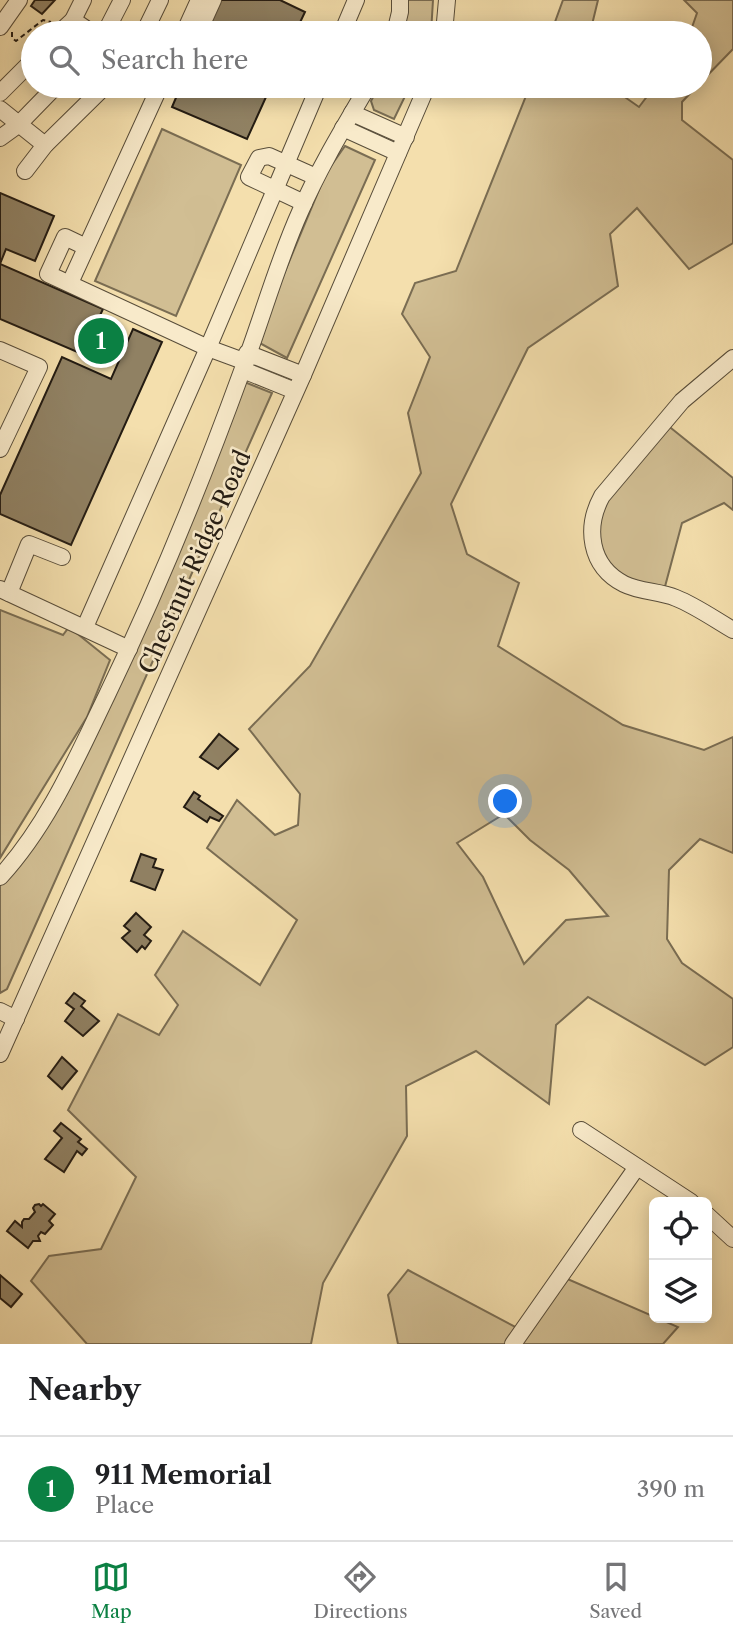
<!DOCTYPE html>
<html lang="en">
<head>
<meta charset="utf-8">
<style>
	:root { --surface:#fff; --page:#f2f2f2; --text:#202124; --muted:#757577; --line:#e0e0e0; --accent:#0b8043 }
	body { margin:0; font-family:"Libre Caslon Text",serif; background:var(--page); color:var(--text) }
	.controls { position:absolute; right:21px; bottom:21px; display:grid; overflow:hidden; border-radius:10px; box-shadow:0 4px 18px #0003 }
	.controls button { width:63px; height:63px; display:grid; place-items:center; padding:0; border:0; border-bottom:2px solid var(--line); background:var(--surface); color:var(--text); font:35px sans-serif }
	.you { position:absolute; left:506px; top:802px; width:24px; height:24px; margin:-18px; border:5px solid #fff; border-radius:50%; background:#1a73e8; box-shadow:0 0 0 10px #1a73e833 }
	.badge { display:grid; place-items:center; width:46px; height:46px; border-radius:50%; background:var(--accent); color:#fff; font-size:23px; font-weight:700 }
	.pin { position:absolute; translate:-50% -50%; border:4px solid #fff; box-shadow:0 2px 7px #0006 }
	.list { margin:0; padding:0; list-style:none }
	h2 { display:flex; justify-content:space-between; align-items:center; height:91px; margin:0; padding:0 28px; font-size:30px }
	h2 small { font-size:23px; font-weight:400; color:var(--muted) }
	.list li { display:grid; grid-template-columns:46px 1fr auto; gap:21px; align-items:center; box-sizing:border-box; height:105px; padding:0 28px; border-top:2px solid var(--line) }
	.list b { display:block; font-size:26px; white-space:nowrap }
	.list p { margin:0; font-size:23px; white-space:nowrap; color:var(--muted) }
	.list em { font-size:23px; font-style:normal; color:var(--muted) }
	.icon { flex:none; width:38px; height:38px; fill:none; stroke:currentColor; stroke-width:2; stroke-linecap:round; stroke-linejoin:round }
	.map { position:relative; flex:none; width:733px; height:1344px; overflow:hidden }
	.search { position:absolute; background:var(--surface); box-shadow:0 4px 18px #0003; left:21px; right:21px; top:21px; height:77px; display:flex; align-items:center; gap:18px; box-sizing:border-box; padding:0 24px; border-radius:38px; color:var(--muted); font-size:26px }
	.sheet { height:196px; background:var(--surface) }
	nav { display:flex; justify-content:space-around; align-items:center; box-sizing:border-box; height:98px; border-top:2px solid var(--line); background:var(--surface); font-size:19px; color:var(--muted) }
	nav a { display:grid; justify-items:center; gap:4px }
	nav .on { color:var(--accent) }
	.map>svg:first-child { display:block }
</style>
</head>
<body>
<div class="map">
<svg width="733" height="1344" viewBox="0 0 733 1344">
	<rect width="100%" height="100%" fill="#f4dfad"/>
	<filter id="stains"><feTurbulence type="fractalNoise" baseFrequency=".00286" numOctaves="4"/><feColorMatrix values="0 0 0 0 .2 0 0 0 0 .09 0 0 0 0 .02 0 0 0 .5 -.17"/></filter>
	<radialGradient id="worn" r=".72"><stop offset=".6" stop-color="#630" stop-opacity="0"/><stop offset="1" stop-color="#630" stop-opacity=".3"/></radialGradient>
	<!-- green -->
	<g fill="#d1be93" stroke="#7a6d53" stroke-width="2" fill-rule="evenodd">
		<path d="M405,0H433L431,33H401Z"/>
		<path d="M563,0H598L590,33H551Z"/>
		<path d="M684,0H733V49L700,83V33H690L697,13Z"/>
		<path d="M379,86H410L394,119L374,110L371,101Z"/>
		<path d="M530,86H609L639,107L655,86H697L682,102V120L733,160V243L689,269L637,208L610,234L618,286L528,348L451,504L467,554L519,583L498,646L623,725L704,750L733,737V853L700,839L669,870L667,939L682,963L733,999V1047L705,1065L588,997L556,1025L549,1104L476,1051L406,1086L407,1136L323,1283L311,1344H87L31,1281L49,1256L101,1249L136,1177L68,1110L118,1014L159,1035L178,1005L155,975L183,931L260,985L297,920L207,848L237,800L275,835L298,825L300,794L249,729L310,666L421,473L408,413L430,357L402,314L415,283L456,271ZM504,814L530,840L569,870L608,916L566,920L524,964L483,877L457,843Z"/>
		<path d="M162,129L241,165L176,316L95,281Z"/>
		<path d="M345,146L375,160L287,358L256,341L326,173Z"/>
		<path d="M242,381L272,393L7,989L0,993V885L45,827Z"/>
		<path d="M661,420L733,478V510L724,503L682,523L663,594L605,567L590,520Z"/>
		<path d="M0,610L63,635L69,627L110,660L87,717L0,858Z"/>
		<path d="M408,1270L523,1331L563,1277L678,1327L663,1344H398L388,1295Z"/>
	</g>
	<!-- building -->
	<g fill="#908163" stroke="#241c13" stroke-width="2">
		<path d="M35,0H55L42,14L31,6Z"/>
		<path d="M219,0H280L305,12L295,33H204Z"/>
		<path d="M181,86H271L247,139L172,107Z"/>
		<path d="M0,193L54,216L35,261L6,249L0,264Z"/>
		<path d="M0,264L103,309L82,354L0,319Z"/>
		<path d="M133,329L162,342L71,545L0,514V495L62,357L111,379Z"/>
		<path d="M219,734L238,749L218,769L200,757Z"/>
		<path d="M194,792L200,796L198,799L223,816L219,821L210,817L207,822L184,807Z"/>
		<path d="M141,854L156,859L153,867L163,870L155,890L131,881Z"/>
		<path d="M136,913L151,927L144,935L151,941L145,949L142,946L137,952L122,938L130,931L124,926Z"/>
		<path d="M74,993L85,1001L81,1006L99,1021L83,1036L65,1021L74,1009L66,1003Z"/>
		<path d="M62,1057L77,1071L62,1089L48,1076Z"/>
		<path d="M61,1123L81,1139L78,1142L87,1149L82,1155L77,1151L64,1172L45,1159L62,1138L54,1131Z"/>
		<path d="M39,1204L41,1206L43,1204L55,1214L49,1221L53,1225L45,1234L41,1232L38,1236L40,1241H33L28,1248L7,1231L15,1221L22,1227V1222L24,1219H29L35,1212L33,1208L35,1205Z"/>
		<path d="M0,1275L22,1294L11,1307L0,1298Z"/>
	</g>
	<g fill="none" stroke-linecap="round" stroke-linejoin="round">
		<defs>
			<g id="minor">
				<path d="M73,20L92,33"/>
				<path d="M0,27L19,0"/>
				<path d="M59,33L73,20L83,0"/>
				<path d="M105,33L122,0"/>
				<path d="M144,33L160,0"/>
				<path d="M184,33L199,0"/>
				<path d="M198,33L213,0"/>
				<path d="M342,33L356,0"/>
				<path d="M395,33L400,12V0"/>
				<path d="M444,33L447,0"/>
				<path d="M0,93L33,60"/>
				<path d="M0,109L45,145"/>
				<path d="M352,113L406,137"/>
				<path d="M343,128L398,153"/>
				<path d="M0,138L18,125L56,86"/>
				<path d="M25,171L45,145L105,86"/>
				<path d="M304,203L249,177L259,158L269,156L316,177"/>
				<path d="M86,247L65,237L48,274L208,348L246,362"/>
				<path d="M70,283L160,86"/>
				<path d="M0,350L39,367L0,449"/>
				<path d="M247,353L303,375"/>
				<path d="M733,358L682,401L602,496C585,527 589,566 624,584C640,592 659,591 676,598C696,606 714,619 733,630"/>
				<path d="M243,370L295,391"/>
				<path d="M0,589L129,649"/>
				<path d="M9,593L29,544L62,557"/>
				<path d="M85,627L208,348L319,86"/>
				<path d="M0,877C48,825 77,757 107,695C158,589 202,481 242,371C262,319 277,263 300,212C319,168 344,127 368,86"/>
				<path d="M0,1011L16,1019"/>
				<path d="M0,1054L303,375L427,86"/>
				<path d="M581,1130L691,1202"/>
				<path d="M707,1215L733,1239"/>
				<path d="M513,1344L637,1167"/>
			</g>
		</defs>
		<!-- minor casing -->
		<use href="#minor" stroke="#584d3a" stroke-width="18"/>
		<!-- path -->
		<path stroke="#241c13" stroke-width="2" stroke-dasharray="5 3.5" stroke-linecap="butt" d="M12,32V38L16,41L43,20L51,22"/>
		<!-- minor -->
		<use href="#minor" stroke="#f8eaca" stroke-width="16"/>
	</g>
	<g text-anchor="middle" stroke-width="5" stroke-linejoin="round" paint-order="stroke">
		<!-- street labels -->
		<g font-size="24" fill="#241c13" stroke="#f8eaca">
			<text transform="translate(195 562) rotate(-66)" y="8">Chestnut Ridge Road</text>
		</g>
	</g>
	<rect width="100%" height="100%" filter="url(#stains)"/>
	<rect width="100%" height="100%" fill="url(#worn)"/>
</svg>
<div class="controls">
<button><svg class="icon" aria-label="locate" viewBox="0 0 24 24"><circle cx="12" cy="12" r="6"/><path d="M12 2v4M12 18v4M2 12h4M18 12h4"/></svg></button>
<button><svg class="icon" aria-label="layers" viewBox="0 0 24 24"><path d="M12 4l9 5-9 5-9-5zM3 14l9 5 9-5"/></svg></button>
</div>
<div class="you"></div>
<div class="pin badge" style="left:101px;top:341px">1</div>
<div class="search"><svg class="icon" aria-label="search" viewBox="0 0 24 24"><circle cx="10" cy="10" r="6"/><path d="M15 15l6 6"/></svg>Search here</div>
</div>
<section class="sheet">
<h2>Nearby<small></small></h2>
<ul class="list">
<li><span class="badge">1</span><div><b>911 Memorial</b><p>Place</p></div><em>390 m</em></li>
</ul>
</section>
<nav>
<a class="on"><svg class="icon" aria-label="map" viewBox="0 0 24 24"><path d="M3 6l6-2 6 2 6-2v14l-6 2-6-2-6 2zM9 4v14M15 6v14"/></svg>Map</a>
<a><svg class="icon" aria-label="directions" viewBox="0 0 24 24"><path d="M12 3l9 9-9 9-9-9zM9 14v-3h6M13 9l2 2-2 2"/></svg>Directions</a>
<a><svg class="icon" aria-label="saved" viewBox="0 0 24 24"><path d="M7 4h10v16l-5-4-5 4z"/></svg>Saved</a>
</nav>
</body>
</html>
